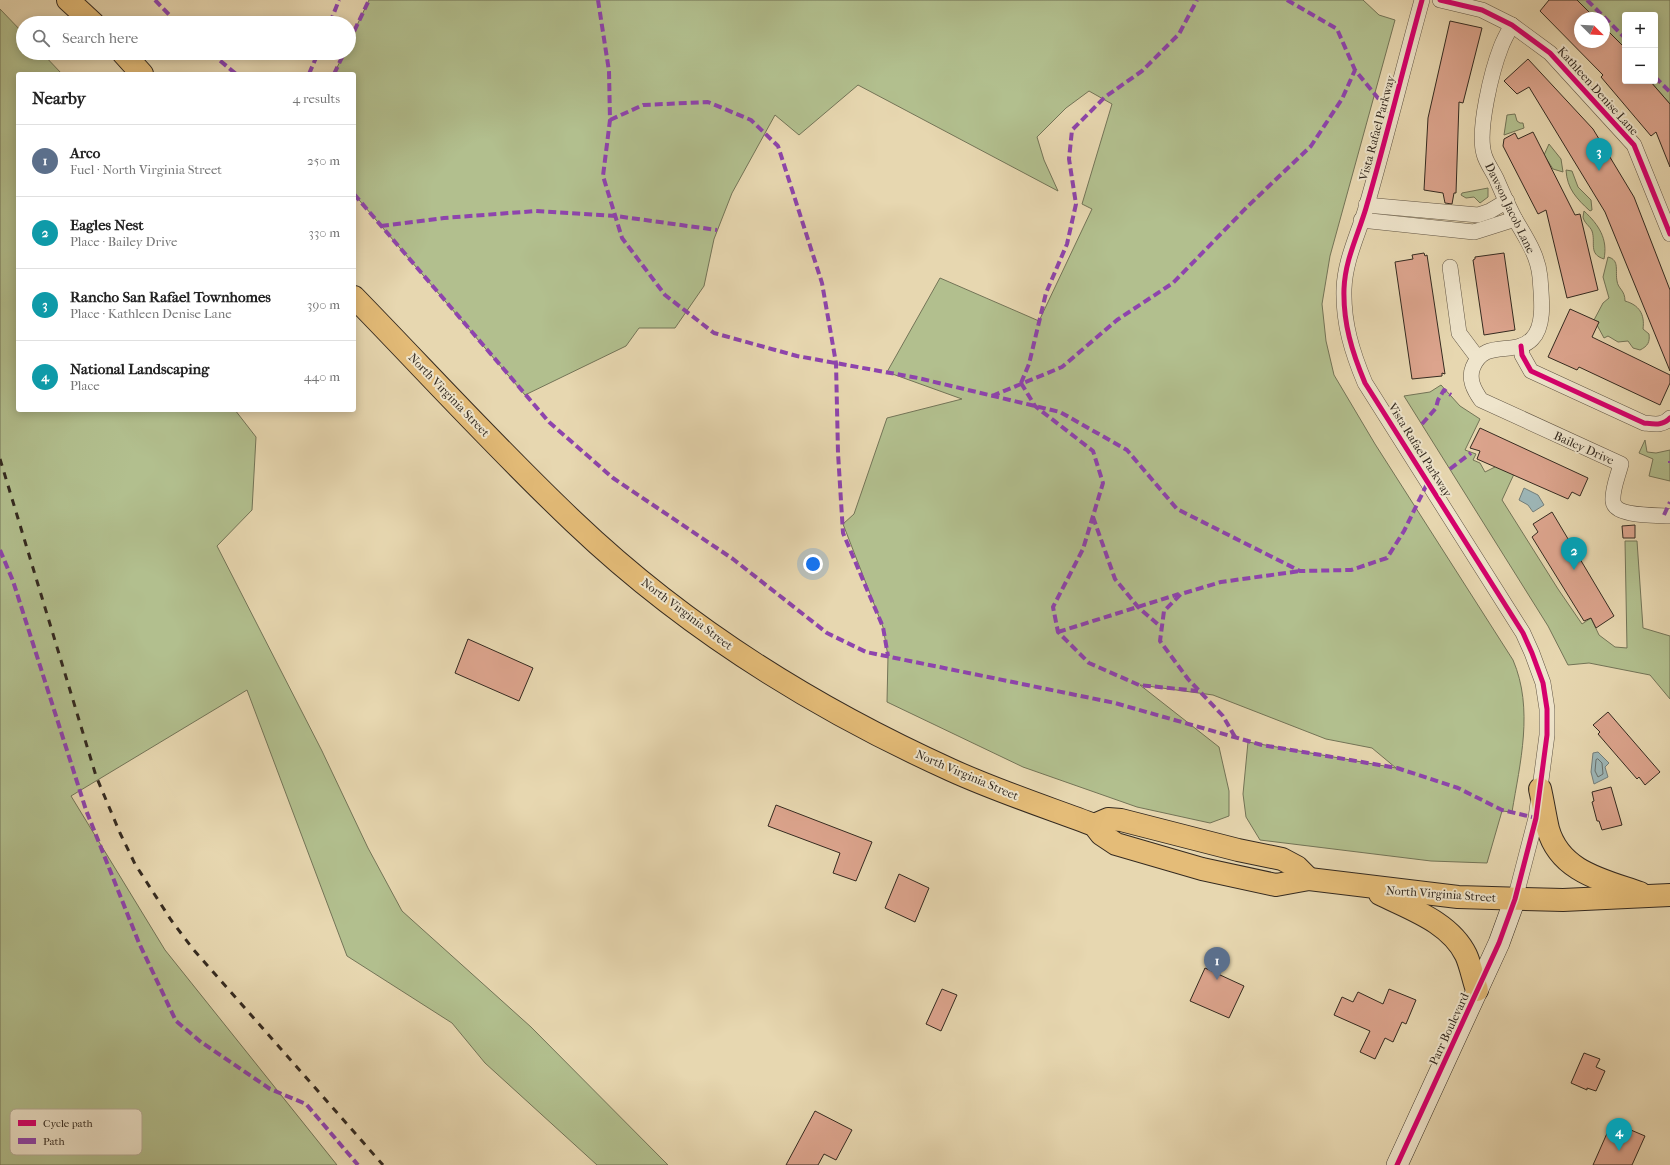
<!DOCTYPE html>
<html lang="en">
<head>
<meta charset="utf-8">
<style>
	:root { --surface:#fff; --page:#f2f2f2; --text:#222; --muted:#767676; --line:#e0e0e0; --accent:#111827 }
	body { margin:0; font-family:"IM FELL French Canon",serif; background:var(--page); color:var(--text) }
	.controls { position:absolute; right:12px; top:12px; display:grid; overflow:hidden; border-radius:4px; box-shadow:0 2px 10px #0003 }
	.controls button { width:36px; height:36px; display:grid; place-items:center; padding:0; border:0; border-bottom:1px solid var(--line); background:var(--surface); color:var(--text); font:20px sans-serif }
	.compass { position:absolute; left:1574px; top:12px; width:36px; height:36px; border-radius:50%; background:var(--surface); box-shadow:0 2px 10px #0003; rotate:114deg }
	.you { position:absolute; left:813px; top:564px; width:14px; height:14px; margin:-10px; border:3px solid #fff; border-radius:50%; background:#1a73e8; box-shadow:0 0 0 6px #1a73e833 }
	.badge { display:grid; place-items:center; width:26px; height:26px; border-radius:50%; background:var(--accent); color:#fff; font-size:13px; font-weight:700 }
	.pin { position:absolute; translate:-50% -33px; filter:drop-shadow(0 1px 2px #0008) }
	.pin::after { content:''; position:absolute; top:21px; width:14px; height:12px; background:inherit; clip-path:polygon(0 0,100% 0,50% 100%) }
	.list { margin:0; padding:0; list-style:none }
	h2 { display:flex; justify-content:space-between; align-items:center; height:52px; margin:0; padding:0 16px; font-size:17px }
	h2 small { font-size:13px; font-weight:400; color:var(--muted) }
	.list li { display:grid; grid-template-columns:26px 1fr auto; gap:12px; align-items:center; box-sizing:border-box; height:72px; padding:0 16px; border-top:1px solid var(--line) }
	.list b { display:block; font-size:15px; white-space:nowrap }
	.list p { margin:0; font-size:13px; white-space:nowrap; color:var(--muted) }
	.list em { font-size:13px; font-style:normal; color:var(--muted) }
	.icon { flex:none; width:22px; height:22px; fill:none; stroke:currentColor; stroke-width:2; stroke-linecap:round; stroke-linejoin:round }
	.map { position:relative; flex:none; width:1670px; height:1165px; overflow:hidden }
	.search { position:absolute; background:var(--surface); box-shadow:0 2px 10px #0003; left:16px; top:16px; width:340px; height:44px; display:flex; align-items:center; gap:10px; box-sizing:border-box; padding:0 14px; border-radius:22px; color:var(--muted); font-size:15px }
	.panel { position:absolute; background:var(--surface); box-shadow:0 2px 10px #0003; left:16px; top:72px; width:340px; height:340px; border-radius:4px }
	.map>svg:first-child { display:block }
</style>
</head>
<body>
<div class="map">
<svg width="1670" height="1165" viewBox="0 0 1670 1165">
	<rect width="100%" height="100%" fill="#e7d7b0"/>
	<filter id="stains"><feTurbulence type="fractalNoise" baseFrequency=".005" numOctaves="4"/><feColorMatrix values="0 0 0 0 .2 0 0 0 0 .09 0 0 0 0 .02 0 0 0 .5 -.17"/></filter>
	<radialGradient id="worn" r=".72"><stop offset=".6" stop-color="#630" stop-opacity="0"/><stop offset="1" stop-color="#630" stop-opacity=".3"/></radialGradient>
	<!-- green -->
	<g fill="#b2bf8e" stroke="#737457">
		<path d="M369,0H1363L1379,15L1395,20L1330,256L1322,304L1326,341L1334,375L1375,444L1513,660C1534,709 1520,763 1512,812L1502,811L1487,863L1431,861L1260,840L1246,817L1243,794L1248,742L1396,768L1372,748L1326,739L1213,695L1140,685L1219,747L1229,791V816L1210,823L1137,807L1023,767L887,702L888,656L883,627L843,524L854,514L887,418L962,399L887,372L940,278L1039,321L1092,209L1082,204L1112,104L1089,91L1066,108L1037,137L1044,160L1058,191L858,85L799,135L775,115L732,193L714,239L704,286L675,328H639L626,346L525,395L354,194V74H334L344,53H349V42Z"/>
		<path d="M1577,0H1670V104L1650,81H1655V15H1625V51L1604,27V18H1595Z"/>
		<path d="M0,9L23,33V53H42L62,74H18V410H235L256,437L252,510L217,546L322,751L368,848L402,911L531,1027L668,1165H597L485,1063L452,1023L347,956L247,690L71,796L165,950L337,1165H0Z"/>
		<path d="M1515,114L1517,121L1520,123H1523L1524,128L1504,135L1507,115Z"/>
		<path d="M1549,144L1561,159L1563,172L1553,169L1544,155Z"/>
		<path d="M1566,170L1572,171L1578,187L1591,200L1592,210L1590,211C1577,199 1567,189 1566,170Z"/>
		<path d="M1488,188V197L1480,203L1474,197L1466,198L1461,195L1462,193Z"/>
		<path d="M1584,211C1599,225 1608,239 1604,259C1588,254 1596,243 1592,231C1590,226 1584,223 1583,217Z"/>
		<path d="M1608,257C1620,260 1615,271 1617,281C1618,289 1625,290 1625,301C1639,305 1645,314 1643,329L1649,334C1650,342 1648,346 1640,350L1633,348L1628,341L1618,342L1608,336L1604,338L1597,325L1599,322L1594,320L1603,303L1609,298L1603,277Z"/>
		<path d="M1441,385L1460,406L1480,419L1465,450L1476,454L1473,460L1480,463L1485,472L1495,467L1498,459L1514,474L1502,500L1558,589L1582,624L1591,618L1599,635L1615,647L1627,648L1625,541H1637L1643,628L1670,636V699L1650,675L1589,663L1568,665L1548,626L1404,396L1430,392Z"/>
		<path d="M1645,440L1647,452L1656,453L1670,450V481L1649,476L1653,459L1639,453Z"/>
	</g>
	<!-- water -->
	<g fill="#9db6b7" stroke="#737e7b">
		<path d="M1524,488L1538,495L1544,505L1533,512L1528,505L1519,500Z"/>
		<path d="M1598,752L1609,763L1605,767L1608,777L1594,784L1591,772L1593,753Z"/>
	</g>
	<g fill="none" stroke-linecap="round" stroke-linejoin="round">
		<!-- shore -->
		<path stroke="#68706c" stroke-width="1" d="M1598,759L1602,763L1603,774L1598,777L1595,771L1596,760Z"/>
	</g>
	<!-- building -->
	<g fill="#dca48d" stroke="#342a20">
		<path d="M1549,0H1577L1595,18H1580V42H1604V27L1625,48V81H1650L1670,104V167L1656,132L1651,136L1601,77L1603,75L1540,11Z"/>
		<path d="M1450,21L1482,28L1463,103L1459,102L1456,193H1454L1452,204L1445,203L1443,193L1424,190L1428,118Z"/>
		<path d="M1528,59L1593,129L1634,197L1670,290V371L1605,212L1529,87L1517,94L1504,81Z"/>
		<path d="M1533,132L1575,215L1580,214L1598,290L1567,298L1546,210L1538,214L1503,146L1504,139L1515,133L1518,139Z"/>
		<path d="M1424,253L1425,256L1427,255L1445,374L1442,373V376L1412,379L1395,262L1413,259L1412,255Z"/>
		<path d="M1504,253L1515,330L1484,335L1473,260L1475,259V257Z"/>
		<path d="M1570,309L1599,322L1592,337L1670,375V383L1660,405L1579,367L1577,370L1548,357Z"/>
		<path d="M1480,428L1588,478L1580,496L1572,492L1568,499L1477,459L1480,451L1470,448Z"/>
		<path d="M1552,512L1614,616L1596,628L1591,618L1584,621L1532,537L1538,532L1533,524Z"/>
		<path d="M1635,525V538H1623L1622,526Z"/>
		<path d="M468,639L533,668L519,701L455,673Z"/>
		<path d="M1608,712L1660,772L1645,785L1639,777L1637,779L1598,734L1600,732L1593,725Z"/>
		<path d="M1611,787L1622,825L1602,830L1599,821H1597L1592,802L1594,801L1592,792Z"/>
		<path d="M776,805L872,842L856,881L833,873L840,853L768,826Z"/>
		<path d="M899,874L929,888L915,922L885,908Z"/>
		<path d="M1205,968L1244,986L1229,1018L1190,1001Z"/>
		<path d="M942,989L957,995L941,1031L926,1024Z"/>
		<path d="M1389,989L1416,1000L1406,1024L1402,1022L1393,1042L1385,1038L1375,1059L1360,1052L1370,1031L1334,1015L1342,997L1353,1002L1358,992L1383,1004Z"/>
		<path d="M1584,1053L1600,1059L1596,1067L1605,1071L1596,1091L1587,1088V1090L1571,1083Z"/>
		<path d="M815,1111L852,1130L836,1160L824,1154L818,1165H786Z"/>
		<path d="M1612,1122L1645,1136L1632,1165H1593Z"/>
	</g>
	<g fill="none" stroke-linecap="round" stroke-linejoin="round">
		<defs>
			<g id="street">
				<path d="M1422,0C1403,69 1386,139 1366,208C1358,235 1345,260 1344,289C1343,323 1352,352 1365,383L1523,633L1532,653L1543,683L1547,709V735L1536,818L1515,899"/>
				<path d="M1440,0L1482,10L1512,25L1550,53L1634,145L1670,234"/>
				<path d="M1512,25C1508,32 1504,39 1501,47C1492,70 1477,130 1484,154C1486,162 1492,170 1496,178C1502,192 1508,206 1515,219C1526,238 1538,255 1540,277C1541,295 1546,325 1532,339C1514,357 1485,338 1473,367C1468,379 1474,390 1481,400L1621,464C1618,476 1612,489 1613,501C1614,517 1657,515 1670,516"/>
				<path d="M1366,205L1478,215L1490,211L1507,201"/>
				<path d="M1361,220L1474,232L1515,219"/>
				<path d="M1450,267L1459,333L1477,357"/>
				<path d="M1521,346L1522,355L1531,371L1644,423C1654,424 1663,426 1670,418"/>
			</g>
			<path id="secondary" d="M1397,1165L1499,943L1515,899"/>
			<g id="primary">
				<path d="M68,0L93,23"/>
				<path d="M123,53L142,74"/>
				<path d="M354,297C427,372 498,450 574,522C683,626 814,708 951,770C997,791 1046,807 1094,825L1101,834L1116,844L1202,869L1276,885L1309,879L1458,897L1563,900L1670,895"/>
				<path d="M1540,789C1543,802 1545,816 1548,829C1560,872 1603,880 1640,893"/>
				<path d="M1094,825L1108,819L1121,820L1238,850L1282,859L1297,867L1309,879"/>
				<path d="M1380,894C1410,909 1450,922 1466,955C1471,966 1473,979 1477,990"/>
			</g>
		</defs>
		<!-- street casing -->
		<use href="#street" stroke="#615544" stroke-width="16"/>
		<!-- secondary casing -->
		<use href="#secondary" stroke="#342a20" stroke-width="22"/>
		<!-- primary casing -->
		<use href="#primary" stroke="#342a20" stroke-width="24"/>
		<!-- street -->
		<use href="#street" stroke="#efe5cc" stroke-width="15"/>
		<!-- secondary -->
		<use href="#secondary" stroke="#efe5cc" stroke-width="21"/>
		<!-- primary -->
		<use href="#primary" stroke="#e4bc78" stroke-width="22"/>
		<!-- rail -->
		<path stroke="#342a20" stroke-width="3" stroke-dasharray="7 7" stroke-linecap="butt" d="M0,459L96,776L120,833L135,864L171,920L193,949L383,1165"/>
		<!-- quiet -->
		<g stroke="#8e44ad" stroke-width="4" stroke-dasharray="8 4" stroke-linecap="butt">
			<path d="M155,0L177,23"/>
			<path d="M598,0L609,71L610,120L603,176L622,238L665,295L714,333L797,356L918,378L1060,412L1127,450L1177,509L1300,571L1351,570L1387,558L1404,531L1428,482"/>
			<path d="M1287,0L1337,29L1355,70L1391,114"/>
			<path d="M1587,0L1625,38"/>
			<path d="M330,23L339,0"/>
			<path d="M349,42L369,0"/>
			<path d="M211,53L236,74"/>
			<path d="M309,74L318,53"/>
			<path d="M334,74L344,53"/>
			<path d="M1655,77L1670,92"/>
			<path d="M610,120L643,105L708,102L751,120L778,146L822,283L836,363L838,453L843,533L883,627L888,656"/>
			<path d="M354,194L549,422L613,478L733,559L827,633L866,652L1115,703L1262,745L1397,768L1458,788L1502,810L1536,818"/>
			<path d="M381,226L444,218L536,211L616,216L717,230"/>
			<path d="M1021,383L1035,406L1093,451L1103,483L1083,549L1053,607L1058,632L1089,663L1139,685L1198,691"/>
			<path d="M1021,383L1029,364L1046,293L1067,244L1076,204L1069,159L1072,130L1105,97L1142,71L1179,34L1197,0"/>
			<path d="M992,396L1062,367L1117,320L1173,283L1248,206L1311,146L1342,99L1355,70"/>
			<path d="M1422,424L1436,408L1438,400L1444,390L1451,395"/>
			<path d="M1670,461V463"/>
			<path d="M1450,469L1471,453"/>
			<path d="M1664,515L1670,502"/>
			<path d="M1093,517L1115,579L1138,607L1162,628"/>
			<path d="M0,550L13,581L86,810L139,943L176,1021L201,1042L270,1089L306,1104L358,1165"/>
			<path d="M1058,632L1179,594"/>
			<path d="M1235,737L1223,716L1188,679L1160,641L1164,611L1181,594L1221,582L1300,571"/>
		</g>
		<defs>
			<g id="cycleway">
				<path d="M1440,0L1482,10L1512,25L1550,53L1634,145L1670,234"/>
				<path d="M1521,346L1522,355L1531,371L1644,423C1654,424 1663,426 1670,418"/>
				<path d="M1397,1165L1499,943L1515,899L1536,818L1547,735V709L1543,683L1532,653L1523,633L1365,383C1352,352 1343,323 1344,289C1345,260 1358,235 1366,208C1386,139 1403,69 1422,0"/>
			</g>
		</defs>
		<!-- cycleway casing -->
		<use href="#cycleway" stroke="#efe5cc" stroke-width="8"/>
		<!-- cycleway -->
		<use href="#cycleway" stroke="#d6006c" stroke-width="5"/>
	</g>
	<g text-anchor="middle" stroke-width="4" stroke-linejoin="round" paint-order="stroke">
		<!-- street labels -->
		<g font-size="12" fill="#342a20" stroke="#efe5cc">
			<text transform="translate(1598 91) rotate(48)" y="4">Kathleen Denise Lane</text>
			<text transform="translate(1377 128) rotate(-75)" y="4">Vista Rafael Parkway</text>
			<text transform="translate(1510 208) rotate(64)" y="4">Dawson Jacob Lane</text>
			<text transform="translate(449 395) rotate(46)" y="4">North Virginia Street</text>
			<text transform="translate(1584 448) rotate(24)" y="4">Bailey Drive</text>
			<text transform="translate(1420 450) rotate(58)" y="4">Vista Rafael Parkway</text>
			<text transform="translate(687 614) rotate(37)" y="4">North Virginia Street</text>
			<text transform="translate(967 775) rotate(23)" y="4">North Virginia Street</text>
			<text transform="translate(1441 894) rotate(4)" y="4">North Virginia Street</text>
			<text transform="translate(1449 1029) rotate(-65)" y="4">Parr Boulevard</text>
		</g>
	</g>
	<!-- legend -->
	<rect x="10" y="1109" width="132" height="46" rx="6" fill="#efe5cc" stroke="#b7ad98" stroke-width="1"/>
	<rect x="18" y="1120" width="18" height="6" fill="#d6006c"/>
	<rect x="18" y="1138" width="18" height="6" fill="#8e44ad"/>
	<g font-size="11" fill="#342a20">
		<text x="43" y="1127">Cycle path</text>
		<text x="43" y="1145">Path</text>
	</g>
	<rect width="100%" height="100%" filter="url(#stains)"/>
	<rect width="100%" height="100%" fill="url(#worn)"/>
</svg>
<div class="controls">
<button>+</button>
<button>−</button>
</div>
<svg class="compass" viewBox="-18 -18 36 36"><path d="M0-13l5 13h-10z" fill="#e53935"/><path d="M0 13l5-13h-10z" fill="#767676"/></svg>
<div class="you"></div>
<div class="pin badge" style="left:1217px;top:980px;background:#5c6f8a">1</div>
<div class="pin badge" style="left:1574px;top:570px;background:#0f9aa8">2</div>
<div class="pin badge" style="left:1599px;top:171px;background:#0f9aa8">3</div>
<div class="pin badge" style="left:1619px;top:1151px;background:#0f9aa8">4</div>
<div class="search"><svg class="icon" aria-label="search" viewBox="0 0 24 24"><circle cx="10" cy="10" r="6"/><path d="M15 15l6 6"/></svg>Search here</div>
<section class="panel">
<h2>Nearby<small>4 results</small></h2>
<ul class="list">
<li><span class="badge" style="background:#5c6f8a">1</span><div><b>Arco</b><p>Fuel · North Virginia Street</p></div><em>250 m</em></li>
<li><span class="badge" style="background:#0f9aa8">2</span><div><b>Eagles Nest</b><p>Place · Bailey Drive</p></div><em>330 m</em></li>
<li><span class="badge" style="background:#0f9aa8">3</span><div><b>Rancho San Rafael Townhomes</b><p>Place · Kathleen Denise Lane</p></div><em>390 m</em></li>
<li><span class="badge" style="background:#0f9aa8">4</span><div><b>National Landscaping</b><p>Place</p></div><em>440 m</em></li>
</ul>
</section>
</div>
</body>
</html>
